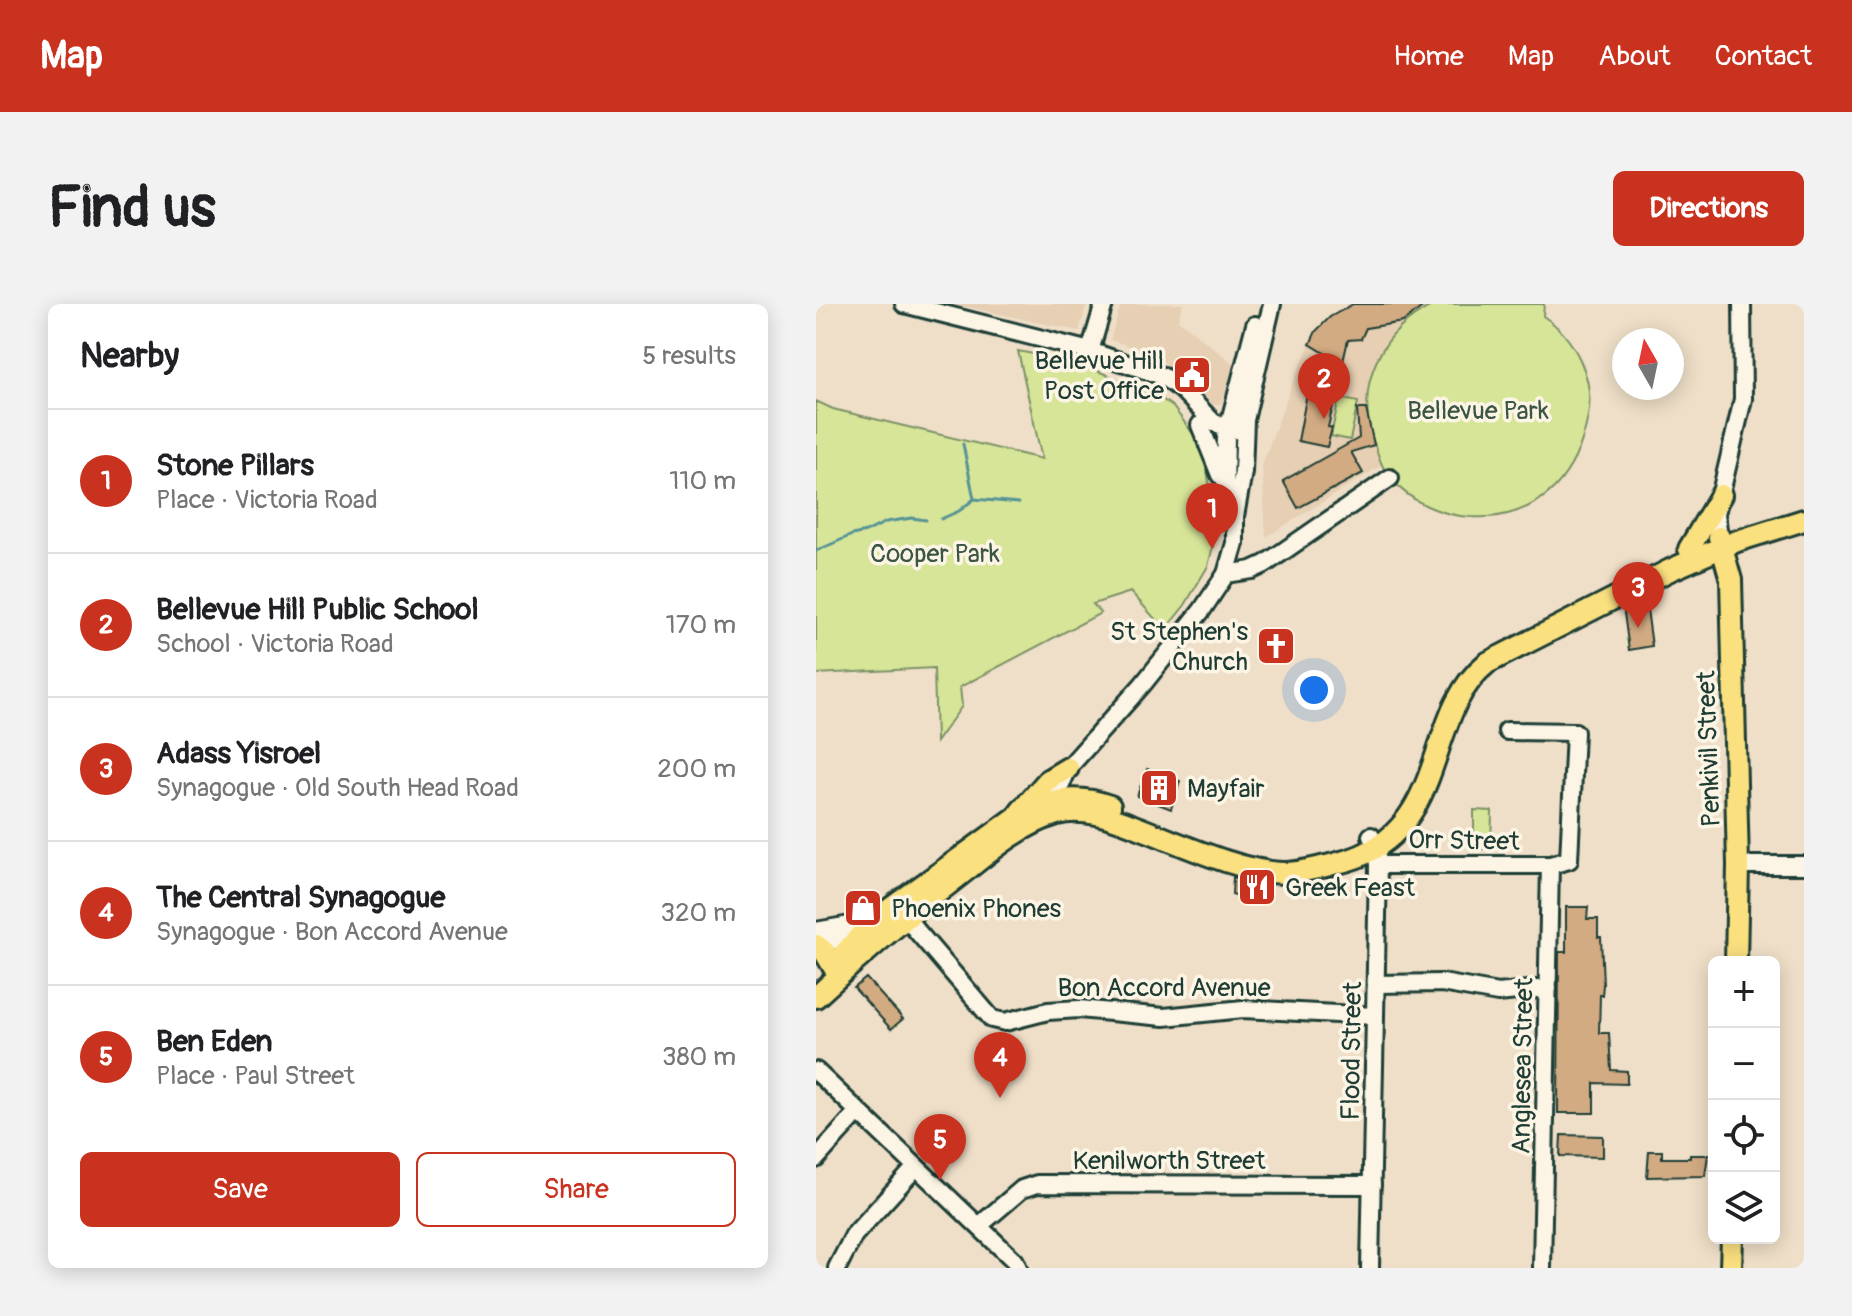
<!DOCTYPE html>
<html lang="en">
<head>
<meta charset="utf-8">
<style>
	:root { --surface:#fff; --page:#f2f2f2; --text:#202124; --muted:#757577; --line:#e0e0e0; --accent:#c8321e }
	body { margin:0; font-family:Pangolin,sans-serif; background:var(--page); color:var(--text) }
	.controls { position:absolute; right:24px; bottom:24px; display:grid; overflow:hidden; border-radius:12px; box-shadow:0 4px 20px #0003 }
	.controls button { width:72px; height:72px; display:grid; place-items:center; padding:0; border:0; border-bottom:2px solid var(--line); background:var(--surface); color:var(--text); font:40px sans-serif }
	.compass { position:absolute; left:796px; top:24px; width:72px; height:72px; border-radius:50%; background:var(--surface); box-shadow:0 4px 20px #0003; rotate:351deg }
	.you { position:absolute; left:498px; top:386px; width:28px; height:28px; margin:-20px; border:6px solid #fff; border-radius:50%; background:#1a73e8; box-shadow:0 0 0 12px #1a73e833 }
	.badge { display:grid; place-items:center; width:52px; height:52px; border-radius:50%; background:var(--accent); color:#fff; font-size:26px; font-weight:700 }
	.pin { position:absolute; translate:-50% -66px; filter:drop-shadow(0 2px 4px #0008) }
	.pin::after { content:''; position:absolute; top:42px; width:28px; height:24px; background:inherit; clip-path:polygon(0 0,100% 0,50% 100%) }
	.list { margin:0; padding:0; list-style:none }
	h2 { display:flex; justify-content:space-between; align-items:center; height:104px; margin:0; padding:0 32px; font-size:34px }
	h2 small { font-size:26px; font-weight:400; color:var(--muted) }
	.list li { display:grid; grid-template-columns:52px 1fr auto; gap:24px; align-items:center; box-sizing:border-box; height:144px; padding:0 32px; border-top:2px solid var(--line) }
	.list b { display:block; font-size:30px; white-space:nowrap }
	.list p { margin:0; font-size:26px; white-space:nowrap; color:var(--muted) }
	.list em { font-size:26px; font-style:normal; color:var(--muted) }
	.actions { display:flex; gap:16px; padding:24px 32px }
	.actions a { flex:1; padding:18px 0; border:2px solid var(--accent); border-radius:12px; text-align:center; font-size:28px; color:var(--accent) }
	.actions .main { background:var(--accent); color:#fff }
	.icon { flex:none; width:44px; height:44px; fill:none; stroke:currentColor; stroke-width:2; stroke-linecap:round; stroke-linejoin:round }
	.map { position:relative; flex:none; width:988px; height:964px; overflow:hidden; border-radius:12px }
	header { display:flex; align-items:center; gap:48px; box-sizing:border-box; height:112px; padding:0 40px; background:var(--accent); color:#fff }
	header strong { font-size:38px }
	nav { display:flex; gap:44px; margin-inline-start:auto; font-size:28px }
	.intro { display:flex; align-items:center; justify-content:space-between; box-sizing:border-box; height:192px; padding:0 48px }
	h1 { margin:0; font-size:56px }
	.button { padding:20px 36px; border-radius:12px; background:var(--accent); color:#fff; font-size:28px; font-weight:700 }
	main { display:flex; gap:48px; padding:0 48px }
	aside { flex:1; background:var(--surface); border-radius:12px; box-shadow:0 4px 20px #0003 }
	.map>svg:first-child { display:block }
</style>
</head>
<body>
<header>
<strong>Map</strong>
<nav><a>Home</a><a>Map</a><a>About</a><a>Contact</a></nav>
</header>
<div class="intro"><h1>Find us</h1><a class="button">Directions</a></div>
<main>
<aside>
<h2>Nearby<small>5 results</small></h2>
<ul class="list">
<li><span class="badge">1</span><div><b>Stone Pillars</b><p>Place · Victoria Road</p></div><em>110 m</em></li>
<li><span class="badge">2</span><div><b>Bellevue Hill Public School</b><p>School · Victoria Road</p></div><em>170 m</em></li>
<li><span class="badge">3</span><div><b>Adass Yisroel</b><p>Synagogue · Old South Head Road</p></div><em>200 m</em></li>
<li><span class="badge">4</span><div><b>The Central Synagogue</b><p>Synagogue · Bon Accord Avenue</p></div><em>320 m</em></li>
<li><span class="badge">5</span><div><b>Ben Eden</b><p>Place · Paul Street</p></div><em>380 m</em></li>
</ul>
<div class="actions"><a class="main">Save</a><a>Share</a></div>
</aside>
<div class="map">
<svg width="988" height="964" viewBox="0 0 988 964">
	<rect width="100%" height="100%" fill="#efdfc8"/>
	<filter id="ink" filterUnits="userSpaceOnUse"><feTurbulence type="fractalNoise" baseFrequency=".0125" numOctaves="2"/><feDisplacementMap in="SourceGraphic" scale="16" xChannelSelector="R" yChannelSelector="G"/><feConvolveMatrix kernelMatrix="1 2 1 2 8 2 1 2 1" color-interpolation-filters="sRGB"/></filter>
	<g filter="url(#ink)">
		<!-- built -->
		<g fill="#e6cfb3">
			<path d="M137,0H271L263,27Z"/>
			<path d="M305,0H367L362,16L419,61L405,100L397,101L349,59L332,48L294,36Z"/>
			<path d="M537,0H619L603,8L552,117L566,161L450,233L446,161L476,80L500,27L514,13Z"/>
		</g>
		<!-- green -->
		<g fill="#d7e598" stroke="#7b9166" stroke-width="2">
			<path d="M619,0H728L727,12C759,33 779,75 772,112C767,139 758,163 739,183C696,228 614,221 575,175C565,164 562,149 557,136C539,78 565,26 619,0Z"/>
			<path d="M202,47L248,56L282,67L346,95L357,103L386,142L398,203L399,234L392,262L369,301L349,326L315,288L277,300L285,309L144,383L146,402L120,438L118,364L0,370V97L17,105L226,155Z"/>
			<path d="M523,94L542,98L534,136L515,132Z"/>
			<path d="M658,506L676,507L675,545H658Z"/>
		</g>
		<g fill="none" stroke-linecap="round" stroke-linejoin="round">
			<!-- stream -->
			<g stroke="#579396" stroke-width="3">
				<path d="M147,140L158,195"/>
				<path d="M125,215L143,207L158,195L203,199"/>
				<path d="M0,247L36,231L50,228L70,218L96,214L110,216"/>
			</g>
		</g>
		<!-- building -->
		<g fill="#d2ab83" stroke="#1f3d34" stroke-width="2">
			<path d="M537,0H610L587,18L550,24L545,35L532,36L512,123L516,124L511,143L482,137L496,63L506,65L510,50L494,40L500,27L514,13Z"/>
			<path d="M541,105H550L558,141L535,148L547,169L482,204L467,177L543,134Z"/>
			<path d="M825,301L831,305L836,342L813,346L808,309L811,303L823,304Z"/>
			<path d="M331,465L364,477L355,505L321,492Z"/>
			<path d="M417,573L436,578V596L416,590Z"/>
			<path d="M750,603H772L771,615H782V633H785L787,681L786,691H784L783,729H793L795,766L811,767V780L778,779V809H742L743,648H750Z"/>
			<path d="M50,674L87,715L75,725L38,684Z"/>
			<path d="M745,831L787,832V853L744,852Z"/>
			<path d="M833,847H846V854H874V851H892L889,872L831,873Z"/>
		</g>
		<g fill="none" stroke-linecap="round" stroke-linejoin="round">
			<defs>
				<g id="minor">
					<path d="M88,0L274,47L346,72L366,86L398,119L428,128"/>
					<path d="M274,47L288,0"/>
					<path d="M384,121L404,171"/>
					<path d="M419,212L409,188L410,132L439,21"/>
					<path d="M903,233L900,210L927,95L926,0"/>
					<path d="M410,270L436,266L449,260L574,174"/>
					<path d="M242,507L243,486L252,464L327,380L386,306L410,270L419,239V212L427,168L429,116L456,0"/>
					<path d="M562,561H734L753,556L759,428L691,427"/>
					<path d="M922,561H988"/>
					<path d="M80,618L89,613L176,715L189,718L232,707L263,705L348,713L427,705L559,712"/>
					<path d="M0,627L57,617"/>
					<path d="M0,638L49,634"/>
					<path d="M560,680L626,679L682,689L732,684"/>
					<path d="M0,767L199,957L202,964"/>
					<path d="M0,855L42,808"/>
					<path d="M164,921L206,885L221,880L556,881"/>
					<path d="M21,964L38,931L100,863"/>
					<path d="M554,964L562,561L560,544L555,532"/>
					<path d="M726,964L734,561"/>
				</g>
				<g id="major">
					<path d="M903,233L915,276L922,561L920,658"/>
					<path d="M873,245L905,191"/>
					<path d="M204,508L232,476L252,464"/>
					<path d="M0,641L8,647L17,662"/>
					<path d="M17,662L57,617L199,514C233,496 257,489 294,502"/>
					<path d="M0,693C47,649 97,607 148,568C176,546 207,520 241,510C266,503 295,513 318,522C361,538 423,568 468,569C482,569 496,565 510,562C524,558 538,556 550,549C632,508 610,408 671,359L854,266L921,237L988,216"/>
					<path d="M915,964L916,934"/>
				</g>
			</defs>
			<!-- minor casing -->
			<use href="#minor" stroke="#1f3d34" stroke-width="22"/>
			<!-- major casing -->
			<use href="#major" stroke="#1f3d34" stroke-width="26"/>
			<!-- minor -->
			<use href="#minor" stroke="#fcf5e5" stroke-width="16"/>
			<!-- major -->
			<use href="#major" stroke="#fbe080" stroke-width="20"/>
		</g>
	</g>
	<!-- icons -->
	<defs>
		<symbol id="civic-square" viewBox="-11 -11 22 22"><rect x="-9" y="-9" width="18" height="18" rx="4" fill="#c8321e" stroke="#fcf5e5"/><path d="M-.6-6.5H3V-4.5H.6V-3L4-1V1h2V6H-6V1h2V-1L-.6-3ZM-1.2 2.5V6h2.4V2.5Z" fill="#fff"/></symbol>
		<symbol id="church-square" viewBox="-11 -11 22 22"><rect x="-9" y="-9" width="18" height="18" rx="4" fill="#c8321e" stroke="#fcf5e5"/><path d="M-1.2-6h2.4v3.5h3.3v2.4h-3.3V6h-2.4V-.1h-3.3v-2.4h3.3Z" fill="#fff"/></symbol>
		<symbol id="building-square" viewBox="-11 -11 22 22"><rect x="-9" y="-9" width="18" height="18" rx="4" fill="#c8321e" stroke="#fcf5e5"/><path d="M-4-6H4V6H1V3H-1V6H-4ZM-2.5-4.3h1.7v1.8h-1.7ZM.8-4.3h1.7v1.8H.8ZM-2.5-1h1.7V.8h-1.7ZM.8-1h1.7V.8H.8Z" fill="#fff"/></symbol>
		<symbol id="restaurant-square" viewBox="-11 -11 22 22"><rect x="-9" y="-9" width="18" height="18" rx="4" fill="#c8321e" stroke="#fcf5e5"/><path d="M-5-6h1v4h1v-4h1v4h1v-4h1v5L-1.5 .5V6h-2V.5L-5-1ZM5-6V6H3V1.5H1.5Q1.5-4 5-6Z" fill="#fff"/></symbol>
		<symbol id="shop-square" viewBox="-11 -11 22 22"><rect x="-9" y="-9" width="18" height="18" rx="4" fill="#c8321e" stroke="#fcf5e5"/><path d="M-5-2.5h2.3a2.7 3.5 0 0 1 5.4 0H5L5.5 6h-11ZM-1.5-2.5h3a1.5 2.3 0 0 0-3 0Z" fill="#fff"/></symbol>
	</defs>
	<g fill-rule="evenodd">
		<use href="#civic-square" x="354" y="49" width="44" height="44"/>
		<use href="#church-square" x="438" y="320" width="44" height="44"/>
		<use href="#building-square" x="321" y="462" width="44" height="44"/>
		<use href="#restaurant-square" x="419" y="561" width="44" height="44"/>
		<use href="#shop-square" x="25" y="582" width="44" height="44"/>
	</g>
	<g text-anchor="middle" stroke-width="7" stroke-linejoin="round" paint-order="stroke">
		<!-- poi labels -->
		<g font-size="26" fill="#1f3d34" stroke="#fcf5e5" text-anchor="start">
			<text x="348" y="65" text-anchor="end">Bellevue Hill<tspan x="348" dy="30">Post Office</tspan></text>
			<text x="432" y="336" text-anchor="end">St Stephen's<tspan x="432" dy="30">Church</tspan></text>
			<text x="371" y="493">Mayfair</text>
			<text x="469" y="592">Greek Feast</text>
			<text x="75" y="613">Phoenix Phones</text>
		</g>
		<!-- park labels -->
		<g font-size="26" fill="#3b5643" stroke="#fcf5e5">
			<text x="662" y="115">Bellevue Park</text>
			<text x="119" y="258">Cooper Park</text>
		</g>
		<!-- street labels -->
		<g font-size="26" fill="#1f3d34" stroke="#fcf5e5">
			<text transform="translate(892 445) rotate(-92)" y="9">Penkivil Street</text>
			<text transform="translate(648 536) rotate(1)" y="9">Orr Street</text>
			<text x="348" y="692">Bon Accord Avenue</text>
			<text transform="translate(535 747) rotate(-89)" y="9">Flood Street</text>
			<text transform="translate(706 762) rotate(-89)" y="9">Anglesea Street</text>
			<text x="353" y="865">Kenilworth Street</text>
		</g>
	</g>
</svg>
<div class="controls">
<button>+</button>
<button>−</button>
<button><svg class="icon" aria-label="locate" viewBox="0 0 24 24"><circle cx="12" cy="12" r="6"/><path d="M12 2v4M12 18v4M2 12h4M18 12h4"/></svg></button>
<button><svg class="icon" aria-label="layers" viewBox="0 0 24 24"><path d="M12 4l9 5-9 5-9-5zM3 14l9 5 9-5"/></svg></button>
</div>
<svg class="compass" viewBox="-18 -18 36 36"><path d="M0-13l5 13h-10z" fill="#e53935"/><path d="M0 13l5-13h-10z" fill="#757577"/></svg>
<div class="you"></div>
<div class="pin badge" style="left:396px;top:245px">1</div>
<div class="pin badge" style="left:508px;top:115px">2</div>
<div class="pin badge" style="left:822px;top:324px">3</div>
<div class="pin badge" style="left:184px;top:794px">4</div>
<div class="pin badge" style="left:124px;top:876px">5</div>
</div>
</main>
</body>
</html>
